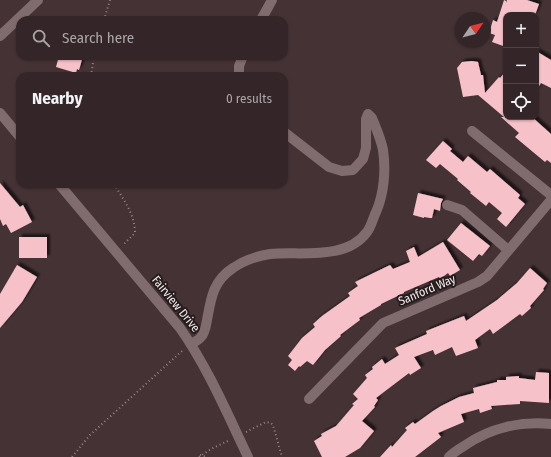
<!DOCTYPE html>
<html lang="en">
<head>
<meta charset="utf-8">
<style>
	:root { --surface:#342628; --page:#3f3234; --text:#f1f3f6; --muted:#a9a5a8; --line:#4e4345 }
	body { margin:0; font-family:"Fira Sans Condensed",sans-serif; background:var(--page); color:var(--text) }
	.controls { position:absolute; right:12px; top:12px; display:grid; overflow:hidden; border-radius:8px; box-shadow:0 1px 3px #0004 }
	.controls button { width:36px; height:36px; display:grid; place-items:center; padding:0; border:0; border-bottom:1px solid var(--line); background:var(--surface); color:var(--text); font:20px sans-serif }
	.compass { position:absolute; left:455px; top:12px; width:36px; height:36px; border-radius:50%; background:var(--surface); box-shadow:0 1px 3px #0004; rotate:55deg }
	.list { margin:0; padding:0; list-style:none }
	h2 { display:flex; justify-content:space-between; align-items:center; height:52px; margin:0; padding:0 16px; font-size:17px }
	h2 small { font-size:13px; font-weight:400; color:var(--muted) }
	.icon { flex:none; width:22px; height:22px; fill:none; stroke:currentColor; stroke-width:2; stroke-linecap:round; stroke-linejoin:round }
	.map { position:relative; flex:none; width:551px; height:457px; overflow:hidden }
	.search { position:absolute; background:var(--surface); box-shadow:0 1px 3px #0004; left:16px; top:16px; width:272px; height:44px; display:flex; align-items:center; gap:10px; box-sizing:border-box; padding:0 14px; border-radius:12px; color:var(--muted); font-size:15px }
	.panel { position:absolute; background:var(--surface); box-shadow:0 1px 3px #0004; left:16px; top:72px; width:272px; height:116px; border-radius:12px }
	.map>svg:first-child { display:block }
</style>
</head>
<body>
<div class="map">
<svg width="551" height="457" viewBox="0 0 551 457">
	<defs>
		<filter id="shadow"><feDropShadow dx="3" dy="-3" stdDeviation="1" flood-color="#0009"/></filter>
	</defs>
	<rect width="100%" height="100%" fill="#453235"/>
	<!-- building -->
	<g fill="#f7c1c9" filter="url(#shadow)">
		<path d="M504,0L506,1V3L507,0H527L539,4L535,15H506V47L492,42L495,35L489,33L493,20L497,22Z"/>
		<path d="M536,51L551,60V88L541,83L536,91Z"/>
		<path d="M59,56H83L79,70L77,69L76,73L56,67Z"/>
		<path d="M472,61L478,62L481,75H483L485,93L499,77L500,78L506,71V117H532L551,134V163L547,160L545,162L515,137L519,133L501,117H504L478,95L463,97L457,68L462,62Z"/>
		<path d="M443,141L452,149L450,151L463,162L468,156L487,172L490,169L520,195L518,198L525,204L506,227L497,219L502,213L489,202L486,206L470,193L471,192L457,180L458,179L440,164L436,168L426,160Z"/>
		<path d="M0,183L20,207L23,205L32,222L11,233L6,224L3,226L0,219Z"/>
		<path d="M418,193L443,199L441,203L440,211L434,209L432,218H430L424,217V218L413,215Z"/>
		<path d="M461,223L490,246L482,256L479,254L473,261L447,240Z"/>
		<rect x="19" y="237" width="28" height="21"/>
		<path d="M443,242L460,270L450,276L448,273L440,279L439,277L404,292V293L381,304V305L359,318L360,320L340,335L341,336L325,350L313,365L307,361L300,367L299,366L295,371L288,365L292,360L288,356L302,338L315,327L313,324L322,316L350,296L348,293L358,286L355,282L390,265L393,269L410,262L406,251L414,247L418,257Z"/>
		<path d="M17,265L37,277L22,302L0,328V294Z"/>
		<path d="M530,268L547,283L543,289L544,290L530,306L531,308L522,316L520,314L493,334L490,329L475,340L478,348L456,356L452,347L435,355L433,350L414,357L421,368L410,375L409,373L376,398L378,400L374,406L375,407L362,421L374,431L360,448L345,457H322L314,441L322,436L321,434L336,426L354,405L352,404L358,399L353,394L367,378L365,375L373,369L372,367L382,359L385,364L399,355L395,348L427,334L426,331L464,316L466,321L497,300L517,283Z"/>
		<path d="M536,372L549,373V403L520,401V404L491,406L492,409L480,413L479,409L461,414L464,422L438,433L441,437L415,457H380L391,445L392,447L407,430L405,428L413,422L415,424L433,411L441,406L459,397L474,393L473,388L497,382V380H506V377L519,376V378L535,380Z"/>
	</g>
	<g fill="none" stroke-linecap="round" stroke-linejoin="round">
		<!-- path -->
		<g stroke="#958587" stroke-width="2" stroke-dasharray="1 3" stroke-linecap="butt">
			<path d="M104,20L110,0"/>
			<path d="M91,76L94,56"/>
			<path d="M114,184C123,199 135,214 135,233L123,245"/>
			<path d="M246,432L266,422L271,423L273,425L282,457"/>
			<path d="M200,455L206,457"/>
			<path d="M72,457L90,435L182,351"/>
			<path d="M199,457L211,449L230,440"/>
		</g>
		<!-- minor -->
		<g stroke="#806b6e" stroke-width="10">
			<path d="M261,20L272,0"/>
			<path d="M0,36L38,0"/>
			<path d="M239,76V66L243,56"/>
			<path d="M0,113L20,137"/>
			<path d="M472,131L551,195"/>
			<path d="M59,184L180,328C208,368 227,413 248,457"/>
			<path d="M447,205L462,210L508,250"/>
			<path d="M191,344C194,342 199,340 201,337C205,333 206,326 207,320C211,298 213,281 233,268C243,261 257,256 270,254C300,251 346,261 367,232C371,227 373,218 376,212C384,194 386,170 383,150C381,139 376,128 372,118L368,114L366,119V148L363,159L353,170L342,171L329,167L284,132"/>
			<path d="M309,399L383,323L478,282L487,276L551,200"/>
			<path d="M449,457C454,452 459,449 464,446C490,428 521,421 551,424"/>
		</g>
	</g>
	<g text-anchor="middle" stroke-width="4" stroke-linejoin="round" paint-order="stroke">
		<!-- street labels -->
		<g font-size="12" fill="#f5e9ea" stroke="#251c1e">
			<text transform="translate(427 290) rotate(-23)" y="4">Sanford Way</text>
			<text transform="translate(176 304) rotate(51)" y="4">Fairview Drive</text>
		</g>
	</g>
</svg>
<div class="controls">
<button>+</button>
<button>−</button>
<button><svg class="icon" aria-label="locate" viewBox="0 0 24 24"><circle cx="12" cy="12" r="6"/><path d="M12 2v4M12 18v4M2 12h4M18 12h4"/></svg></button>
</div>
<svg class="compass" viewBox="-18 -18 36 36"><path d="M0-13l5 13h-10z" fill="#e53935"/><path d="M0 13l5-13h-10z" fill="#a9a5a8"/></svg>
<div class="search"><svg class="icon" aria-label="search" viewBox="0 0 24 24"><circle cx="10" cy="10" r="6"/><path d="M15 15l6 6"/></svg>Search here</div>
<section class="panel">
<h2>Nearby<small>0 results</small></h2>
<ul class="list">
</ul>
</section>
</div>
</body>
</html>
